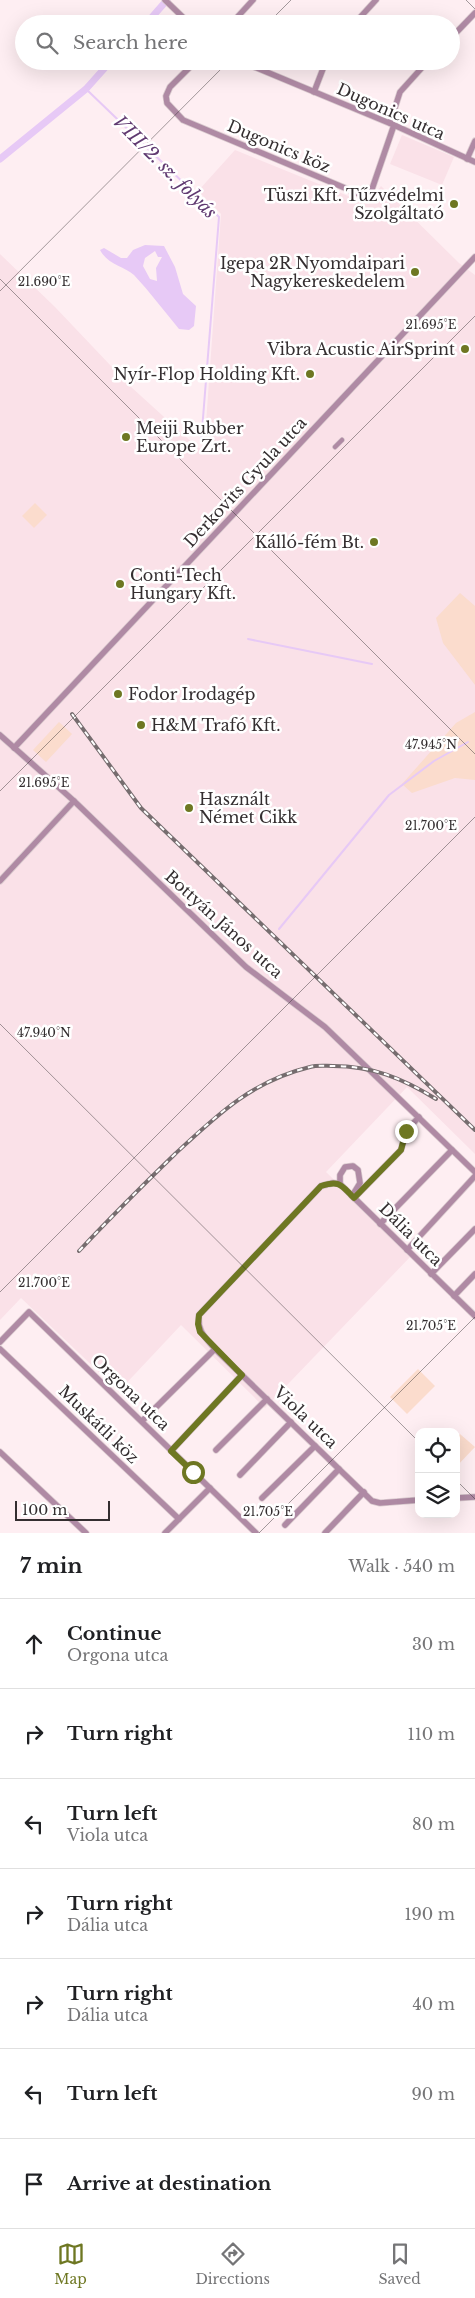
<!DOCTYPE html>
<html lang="en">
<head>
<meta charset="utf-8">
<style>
	:root { --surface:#fff; --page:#f6f6f6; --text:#202124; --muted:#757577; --line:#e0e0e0; --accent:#6e7722 }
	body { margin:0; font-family:"Libre Baskerville",serif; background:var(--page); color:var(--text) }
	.controls { position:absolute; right:15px; bottom:15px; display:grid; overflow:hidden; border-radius:10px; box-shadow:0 5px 20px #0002 }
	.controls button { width:45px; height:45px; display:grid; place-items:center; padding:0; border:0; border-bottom:1px solid var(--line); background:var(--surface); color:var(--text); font:25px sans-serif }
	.scale { position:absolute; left:15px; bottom:12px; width:95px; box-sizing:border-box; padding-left:5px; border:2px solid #342e30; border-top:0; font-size:14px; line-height:18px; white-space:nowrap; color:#342e30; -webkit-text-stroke:4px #fff; paint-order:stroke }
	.stop { position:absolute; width:15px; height:15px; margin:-11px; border:4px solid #6e7722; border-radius:50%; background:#fff }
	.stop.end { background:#6e7722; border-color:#fff; box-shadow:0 1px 5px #0008 }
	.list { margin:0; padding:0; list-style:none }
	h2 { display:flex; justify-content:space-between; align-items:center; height:65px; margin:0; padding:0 20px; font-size:21px }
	h2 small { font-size:16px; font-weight:400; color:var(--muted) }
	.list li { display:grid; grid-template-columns:32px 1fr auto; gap:15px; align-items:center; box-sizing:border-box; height:90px; padding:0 20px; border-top:1px solid var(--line) }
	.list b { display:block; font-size:19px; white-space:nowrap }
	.list p { margin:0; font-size:16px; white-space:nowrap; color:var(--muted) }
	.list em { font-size:16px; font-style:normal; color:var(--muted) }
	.icon { flex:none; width:28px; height:28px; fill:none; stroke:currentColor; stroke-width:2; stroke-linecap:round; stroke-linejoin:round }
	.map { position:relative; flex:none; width:475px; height:1533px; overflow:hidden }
	.search { position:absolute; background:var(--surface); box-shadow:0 5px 20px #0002; left:15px; right:15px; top:15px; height:55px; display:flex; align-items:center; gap:12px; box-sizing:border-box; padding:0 18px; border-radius:28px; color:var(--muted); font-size:19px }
	.sheet { height:695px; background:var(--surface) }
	nav { display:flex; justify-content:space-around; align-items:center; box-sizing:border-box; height:70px; border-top:1px solid var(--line); background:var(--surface); font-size:14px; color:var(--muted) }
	nav a { display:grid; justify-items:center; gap:2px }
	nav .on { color:var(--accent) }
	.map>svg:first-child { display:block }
</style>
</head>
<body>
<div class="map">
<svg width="475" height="1533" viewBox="0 0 475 1533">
	<rect width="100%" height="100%" fill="#feeef2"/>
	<!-- built -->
	<g fill="#fae1e8">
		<path d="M402,135L454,157L442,185L390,164Z"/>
		<path d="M235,150L368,204L381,186L459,263L475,275V1154L407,1087L326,1172L412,1255L265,1408L181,1325L119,1391L21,1298L0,1320V254L55,307L130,386L196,446L204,451L221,214L198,191Z"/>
	</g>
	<!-- green -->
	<g fill="#fbdccd">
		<path d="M35,503L47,515L34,528L22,516Z"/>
		<path d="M460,593L475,606V685L443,643L436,618Z"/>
		<path d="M475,712V780L455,778L412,793L402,784L456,723Z"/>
		<path d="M59,722L72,734L46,762L33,750Z"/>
		<path d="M418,1369L435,1386L407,1414L390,1397Z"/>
		<path d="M460,1434L475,1447L456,1467V1438Z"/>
	</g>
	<!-- water -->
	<path fill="#e7c9f6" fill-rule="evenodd" d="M145,245L164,246L175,267L183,294L196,306L194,326L189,330L179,329C164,311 150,292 134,275C124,266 108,265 100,250L104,248L121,258H127L133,250ZM155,251L158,257H162L156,268L157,281L150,279L143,266L145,258Z"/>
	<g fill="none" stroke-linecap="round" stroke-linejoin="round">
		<!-- stream -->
		<g stroke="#e7c9f6" stroke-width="2">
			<path d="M86,89L219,217L201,443"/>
			<path d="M248,639L372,664"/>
			<path d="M279,929L389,795L434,761L468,742"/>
		</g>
		<!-- canal -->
		<g stroke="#e7c9f6" stroke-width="7">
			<path d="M146,24L167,0"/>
			<path d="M0,159L86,89L111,61"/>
		</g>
		<defs>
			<path id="pedestrian" d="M335,447L342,440"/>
			<g id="minor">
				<path d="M165,0L190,24"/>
				<path d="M231,24L253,0"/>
				<path d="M354,24L376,0"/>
				<path d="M451,38L475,13"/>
				<path d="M196,61L170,87L166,96L167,103L183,120L364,196L371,192L394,125"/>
				<path d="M240,61L394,125L475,162"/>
				<path d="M314,92L326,61"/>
				<path d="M390,123L400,92L428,61"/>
				<path d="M467,159L475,141"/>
				<path d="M0,735L74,801L246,967L325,1027L475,1172"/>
				<path d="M14,748L475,257"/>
				<path d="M0,881L74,801"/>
				<path d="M340,1184V1175L345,1167L353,1166L358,1170L360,1183L352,1196"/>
				<path d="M354,1198L401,1150L406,1131L419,1117"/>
				<path d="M380,1224L452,1150"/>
				<path d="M407,1250L475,1176"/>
				<path d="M431,1274L475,1229"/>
				<path d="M454,1296L475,1274"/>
				<path d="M0,1342L29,1312L256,1533"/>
				<path d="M0,1349L179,1519"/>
				<path d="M142,1421L215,1349"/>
				<path d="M216,1450L267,1399"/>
				<path d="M171,1451L242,1375"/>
				<path d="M0,1452L86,1533"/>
				<path d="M240,1475L291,1422"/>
				<path d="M262,1498L315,1446"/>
				<path d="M456,1498L475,1497"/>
				<path d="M419,1500L380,1503L372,1501L215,1349C205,1337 197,1331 199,1315L321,1186L333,1183L340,1184L475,1316"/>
				<path d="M285,1525L339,1469"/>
				<path d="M165,1533L210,1488"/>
				<path d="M325,1533L364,1492"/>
			</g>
		</defs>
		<!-- pedestrian casing -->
		<use href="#pedestrian" stroke="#dacbcf" stroke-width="5.5"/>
		<!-- minor casing -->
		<use href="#minor" stroke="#dacbcf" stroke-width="7"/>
		<!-- pedestrian -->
		<use href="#pedestrian" stroke="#af8aa4" stroke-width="4.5"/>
		<!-- minor -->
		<use href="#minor" stroke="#af8aa4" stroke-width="5.5"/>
		<defs>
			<g id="rail">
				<path d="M72,714L141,808L475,1130"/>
				<path d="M79,1251C110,1218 142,1186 175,1154C217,1115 252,1081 310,1067C317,1065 325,1066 333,1066C372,1066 402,1078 436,1099"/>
			</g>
		</defs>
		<!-- rail casing -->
		<use href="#rail" stroke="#766d6f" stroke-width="4"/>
		<!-- rail -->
		<use href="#rail" stroke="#fff" stroke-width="2" stroke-dasharray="5.5" stroke-linecap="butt"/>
	</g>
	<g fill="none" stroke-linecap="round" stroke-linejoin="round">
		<!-- route -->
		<path stroke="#6e7722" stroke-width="6" d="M193,1472L171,1451L242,1375L200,1332L198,1324L199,1315L321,1186C340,1180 341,1185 354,1198L401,1150L406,1131"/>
	</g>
	<!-- ticks -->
	<path fill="none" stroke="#342e30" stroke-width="1" stroke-opacity="0.45" d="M466,0L475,9M267,24L291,0M0,279L475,754M0,291L229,61M0,791L475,316M0,1024L419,1442M0,1292L475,817M456,1480L475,1499M259,1533L475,1317"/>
	<!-- markers -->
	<g fill="#6e7722" stroke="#fff" stroke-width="2">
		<circle cx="454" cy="204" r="5"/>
		<circle cx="415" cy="272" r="5"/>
		<circle cx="465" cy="349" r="5"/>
		<circle cx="310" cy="374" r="5"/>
		<circle cx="126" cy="437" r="5"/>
		<circle cx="374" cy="542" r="5"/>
		<circle cx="120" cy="584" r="5"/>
		<circle cx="118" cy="694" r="5"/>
		<circle cx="141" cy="725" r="5"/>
		<circle cx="189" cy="808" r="5"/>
	</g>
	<g text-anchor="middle" stroke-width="5" stroke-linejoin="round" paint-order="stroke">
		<!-- street labels -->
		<g font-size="16" fill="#342e30" stroke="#fff">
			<text transform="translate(391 111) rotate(24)" y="6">Dugonics utca</text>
			<text transform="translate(279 146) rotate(23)" y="6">Dugonics köz</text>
			<text transform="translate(245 482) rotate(-47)" y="6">Derkovits Gyula utca</text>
			<text transform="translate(224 924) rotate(42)" y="6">Bottyán János utca</text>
			<text transform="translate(411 1234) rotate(45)" y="6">Dália utca</text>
			<text transform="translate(131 1392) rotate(44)" y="6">Orgona utca</text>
			<text transform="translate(306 1417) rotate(44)" y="6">Viola utca</text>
			<text transform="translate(99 1424) rotate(44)" y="6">Muskátli köz</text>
		</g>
		<!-- poi labels -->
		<g font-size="16" fill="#342e30" stroke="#fff" text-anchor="end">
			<text x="444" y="201">Tüszi Kft. Tűzvédelmi<tspan x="444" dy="18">Szolgáltató</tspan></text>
			<text x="405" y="269">Igepa 2R Nyomdaipari<tspan x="405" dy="18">Nagykereskedelem</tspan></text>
			<text x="455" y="355">Vibra Acustic AirSprint</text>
			<text x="300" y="380">Nyír-Flop Holding Kft.</text>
			<text x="136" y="434" text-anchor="start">Meiji Rubber<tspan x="136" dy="18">Europe Zrt.</tspan></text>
			<text x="364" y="548">Kálló-fém Bt.</text>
			<text x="130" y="581" text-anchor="start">Conti-Tech<tspan x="130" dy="18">Hungary Kft.</tspan></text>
			<text x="128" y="700" text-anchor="start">Fodor Irodagép</text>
			<text x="151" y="731" text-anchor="start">H&amp;M Trafó Kft.</text>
			<text x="199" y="805" text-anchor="start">Használt<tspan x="199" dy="18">Német Cikk</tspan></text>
		</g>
		<!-- water labels -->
		<g font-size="18" font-style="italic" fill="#603a71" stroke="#fff">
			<text transform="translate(165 167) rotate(45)" y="6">VIII/2. sz. folyás</text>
		</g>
	</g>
	<g font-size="12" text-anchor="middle" fill="#342e30" stroke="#fff" stroke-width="5" stroke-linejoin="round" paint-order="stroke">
		<text x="44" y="286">21.690°E</text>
		<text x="431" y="329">21.695°E</text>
		<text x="431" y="749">47.945°N</text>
		<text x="44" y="787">21.695°E</text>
		<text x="431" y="830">21.700°E</text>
		<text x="44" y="1037">47.940°N</text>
		<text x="44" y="1287">21.700°E</text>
		<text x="431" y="1330">21.705°E</text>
		<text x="268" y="1516">21.705°E</text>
	</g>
</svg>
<div class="controls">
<button><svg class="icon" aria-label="locate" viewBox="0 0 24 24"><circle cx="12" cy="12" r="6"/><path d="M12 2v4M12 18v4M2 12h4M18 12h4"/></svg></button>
<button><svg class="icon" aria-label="layers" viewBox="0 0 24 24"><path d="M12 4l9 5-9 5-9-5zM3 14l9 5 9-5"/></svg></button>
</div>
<div class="scale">100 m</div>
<div class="stop" style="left:193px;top:1472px"></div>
<div class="stop end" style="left:406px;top:1131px"></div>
<div class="search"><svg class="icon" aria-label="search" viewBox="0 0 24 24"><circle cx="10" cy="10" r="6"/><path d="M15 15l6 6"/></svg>Search here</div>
</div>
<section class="sheet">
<h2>7 min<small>Walk · 540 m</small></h2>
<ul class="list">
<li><svg class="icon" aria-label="ahead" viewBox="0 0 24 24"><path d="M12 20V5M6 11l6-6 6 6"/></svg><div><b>Continue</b><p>Orgona utca</p></div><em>30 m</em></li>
<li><svg class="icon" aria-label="right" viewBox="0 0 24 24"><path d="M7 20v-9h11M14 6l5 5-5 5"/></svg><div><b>Turn right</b></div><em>110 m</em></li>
<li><svg class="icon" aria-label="left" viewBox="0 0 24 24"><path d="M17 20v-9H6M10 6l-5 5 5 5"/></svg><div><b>Turn left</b><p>Viola utca</p></div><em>80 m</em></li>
<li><svg class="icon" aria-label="right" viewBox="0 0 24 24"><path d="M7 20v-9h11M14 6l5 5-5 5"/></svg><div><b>Turn right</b><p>Dália utca</p></div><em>190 m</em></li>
<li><svg class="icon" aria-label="right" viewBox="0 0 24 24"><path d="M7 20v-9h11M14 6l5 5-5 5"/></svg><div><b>Turn right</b><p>Dália utca</p></div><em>40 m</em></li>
<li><svg class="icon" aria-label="left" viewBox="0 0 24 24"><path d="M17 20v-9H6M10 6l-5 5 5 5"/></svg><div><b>Turn left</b></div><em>90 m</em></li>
<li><svg class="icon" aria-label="arrive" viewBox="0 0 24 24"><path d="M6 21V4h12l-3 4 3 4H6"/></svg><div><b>Arrive at destination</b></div></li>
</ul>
</section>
<nav>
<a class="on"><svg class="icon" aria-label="map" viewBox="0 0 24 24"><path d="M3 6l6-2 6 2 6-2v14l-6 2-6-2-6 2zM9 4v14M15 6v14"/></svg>Map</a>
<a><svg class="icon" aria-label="directions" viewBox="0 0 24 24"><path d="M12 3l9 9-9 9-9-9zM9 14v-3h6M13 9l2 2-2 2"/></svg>Directions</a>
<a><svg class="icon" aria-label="saved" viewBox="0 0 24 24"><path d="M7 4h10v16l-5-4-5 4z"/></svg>Saved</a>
</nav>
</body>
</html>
